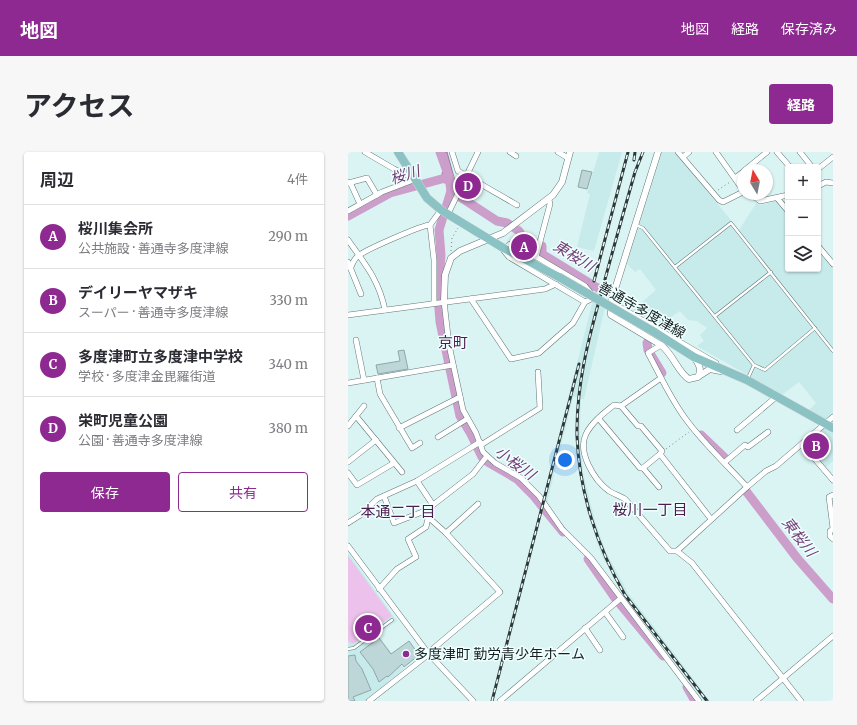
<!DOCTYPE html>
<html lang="ja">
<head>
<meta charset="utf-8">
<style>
	:root { --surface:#fff; --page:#f7f7f7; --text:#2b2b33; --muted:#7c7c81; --line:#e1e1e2; --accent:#8d2990 }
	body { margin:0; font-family:Merriweather,"Noto Sans JP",serif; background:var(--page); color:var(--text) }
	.controls { position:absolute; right:12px; top:12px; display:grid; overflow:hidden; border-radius:4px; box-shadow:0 1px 3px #0004 }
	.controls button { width:36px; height:36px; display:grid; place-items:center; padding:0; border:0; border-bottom:1px solid var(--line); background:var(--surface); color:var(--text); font:20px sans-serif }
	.compass { position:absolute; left:389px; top:12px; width:36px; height:36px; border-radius:50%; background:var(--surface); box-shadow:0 1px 3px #0004; rotate:350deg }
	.you { position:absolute; left:217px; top:308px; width:14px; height:14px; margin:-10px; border:3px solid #fff; border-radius:50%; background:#1a73e8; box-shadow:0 0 0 6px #1a73e833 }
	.badge { display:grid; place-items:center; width:26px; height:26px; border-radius:50%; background:var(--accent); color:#fff; font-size:13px; font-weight:700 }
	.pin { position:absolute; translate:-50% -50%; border:2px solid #fff; box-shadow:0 1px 4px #0006 }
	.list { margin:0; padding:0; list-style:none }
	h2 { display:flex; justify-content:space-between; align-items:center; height:52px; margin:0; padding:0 16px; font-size:17px }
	h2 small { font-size:13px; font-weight:400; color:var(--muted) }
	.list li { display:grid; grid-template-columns:26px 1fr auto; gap:12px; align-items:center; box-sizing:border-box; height:64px; padding:0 16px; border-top:1px solid var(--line) }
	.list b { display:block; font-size:15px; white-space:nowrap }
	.list p { margin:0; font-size:13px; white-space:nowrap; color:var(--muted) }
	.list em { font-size:13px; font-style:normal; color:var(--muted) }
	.actions { display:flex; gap:8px; padding:12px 16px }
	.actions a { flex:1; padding:9px 0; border:1px solid var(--accent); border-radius:4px; text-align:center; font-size:14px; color:var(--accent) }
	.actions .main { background:var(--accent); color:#fff }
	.icon { flex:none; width:22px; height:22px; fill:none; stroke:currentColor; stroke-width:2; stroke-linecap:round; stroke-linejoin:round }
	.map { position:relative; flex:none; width:485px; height:549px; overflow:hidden; border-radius:4px }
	header { display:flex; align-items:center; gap:24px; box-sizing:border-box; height:56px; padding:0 20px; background:var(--accent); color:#fff }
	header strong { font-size:19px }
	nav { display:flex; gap:22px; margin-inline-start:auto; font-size:14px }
	.intro { display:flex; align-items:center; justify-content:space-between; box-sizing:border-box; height:96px; padding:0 24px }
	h1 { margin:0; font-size:28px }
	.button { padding:10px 18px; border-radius:4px; background:var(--accent); color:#fff; font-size:14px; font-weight:700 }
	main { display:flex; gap:24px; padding:0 24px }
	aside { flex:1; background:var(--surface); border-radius:4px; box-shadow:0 1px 3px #0004 }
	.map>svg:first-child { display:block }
</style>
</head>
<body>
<header>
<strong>地図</strong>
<nav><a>地図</a><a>経路</a><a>保存済み</a></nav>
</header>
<div class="intro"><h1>アクセス</h1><a class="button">経路</a></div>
<main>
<aside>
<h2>周辺<small>4件</small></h2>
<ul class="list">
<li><span class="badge">A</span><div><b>桜川集会所</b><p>公共施設 · 善通寺多度津線</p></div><em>290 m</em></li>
<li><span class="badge">B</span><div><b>デイリーヤマザキ</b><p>スーパー · 善通寺多度津線</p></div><em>330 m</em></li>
<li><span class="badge">C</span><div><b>多度津町立多度津中学校</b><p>学校 · 多度津金毘羅街道</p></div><em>340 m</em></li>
<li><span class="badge">D</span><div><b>栄町児童公園</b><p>公園 · 善通寺多度津線</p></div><em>380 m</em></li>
</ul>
<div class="actions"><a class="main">保存</a><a>共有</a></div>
</aside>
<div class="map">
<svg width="485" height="549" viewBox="0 0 485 549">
	<rect width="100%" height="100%" fill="#daf4f4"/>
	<!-- built -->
	<g fill="#c7eaea">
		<path d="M251,0H274L246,99L229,95L242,42L239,41Z"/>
		<path d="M312,0H327L332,6L391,78L409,50L413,53L428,49L440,64V117H470V100L485,117V263L480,268L461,258L468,251L451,230L434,243L349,194L356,189L352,183L359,176L349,169L340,168L332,159L313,172L284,159L308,138L292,117L287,120L279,112Z"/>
		<path d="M248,136L260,142L236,247H233L232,282L235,321L247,369L258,400L280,441L362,549H356L276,444L253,402L238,355L229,307L227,283L230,245H225L197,359L193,354Z"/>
		<path d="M477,275L485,280V309L477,316L466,303L458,291Z"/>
		<path d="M0,401L49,469L30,483L56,517L18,549H0Z"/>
	</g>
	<!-- green -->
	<path fill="#ecc1eb" d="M0,404L44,464L5,492L0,489Z"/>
	<!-- water -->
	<path fill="#cc9fcb" stroke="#967998" d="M92,0H99L107,29L96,31L94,22L97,11Z"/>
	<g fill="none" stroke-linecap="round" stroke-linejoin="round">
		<!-- river -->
		<g stroke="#cc9fcb" stroke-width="9">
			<path d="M92,0L101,25L103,39L91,78L93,103L90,144L92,170L112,264L123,282L134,305L140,310L169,327L185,343L215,380"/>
			<path d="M103,39L149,69L159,71L171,79L175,86L194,94V102L248,135L261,141"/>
			<path d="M0,64L42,41L101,25"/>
			<path d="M299,191L300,198L314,221"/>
			<path d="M353,283L378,307"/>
			<path d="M398,339L449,406L485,447"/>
			<path d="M240,407L267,446L315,504"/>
			<path d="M339,535L347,549"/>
		</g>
	</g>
	<!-- building -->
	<g fill="#bdd6d7" stroke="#90a7a8">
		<path d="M234,18L244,20L239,37L230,35Z"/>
		<path d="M56,198L60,217L30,222L28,213L52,209L50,199Z"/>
		<path d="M469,287L476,295L468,302L461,293Z"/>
		<path d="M31,486L43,502L61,489L71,503L56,515L54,512L40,525L39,524L31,530L25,517L12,500Z"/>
		<path d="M7,503L8,509L14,517L23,538L5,545L7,549H0V504Z"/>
	</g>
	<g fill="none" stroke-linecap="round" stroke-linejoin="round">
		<defs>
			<g id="service">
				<path d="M288,73L295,76L406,213L400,226"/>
				<path d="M327,115L383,71L485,199"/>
				<path d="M367,164L423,120"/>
				<path d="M406,213L417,218L467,176"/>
				<path d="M0,497L6,496L44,468"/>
			</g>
			<g id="minor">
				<path d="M17,0L46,17L65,26"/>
				<path d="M104,0L110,19L169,53"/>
				<path d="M162,0L168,4"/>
				<path d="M210,0L220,6"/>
				<path d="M330,0L371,48L375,50L395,40"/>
				<path d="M368,0L395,38"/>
				<path d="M429,0L442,15"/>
				<path d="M452,0L464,15"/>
				<path d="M335,5L341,0"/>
				<path d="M470,17L485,5"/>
				<path d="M397,18L419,0"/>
				<path d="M387,26L395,20"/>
				<path d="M2,30L12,52"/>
				<path d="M0,31L19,26L29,43"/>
				<path d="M470,34L478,30L485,31"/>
				<path d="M403,42L412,49L440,43"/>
				<path d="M429,46L440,59"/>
				<path d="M0,59L34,40L68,27"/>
				<path d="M100,62L130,0"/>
				<path d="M0,88C17,112 31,128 37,158"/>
				<path d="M470,94L485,112"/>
				<path d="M188,105L202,52L201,48"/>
				<path d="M0,110L13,142"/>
				<path d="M0,115H3C5,110 6,107 10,104C17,98 74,73 82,73"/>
				<path d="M123,147L163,207L191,201L225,171L237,150L243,147L242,140L237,134L167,92H162L157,97L156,99L161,105L237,150"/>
				<path d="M96,149L101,193L115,258L128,281L135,300L147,311L173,326L191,344L214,377L243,406L351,549"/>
				<path d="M263,150L368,211"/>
				<path d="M86,151V108L82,73L93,58"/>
				<path d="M0,163L197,137L208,132"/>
				<path d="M8,188L16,228"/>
				<path d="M313,193L300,201C312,223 322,246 337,266C355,291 378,312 399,335"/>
				<path d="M29,226L32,242L64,296L72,291"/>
				<path d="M313,226L273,254L266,253C256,261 244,270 238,282C229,300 246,328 261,339C266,342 272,344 277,347L322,399H329L344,411L453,549"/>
				<path d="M0,231L105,213"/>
				<path d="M273,254L290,274H293L314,299L312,302L363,367"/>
				<path d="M8,264L54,320"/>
				<path d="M251,267L292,316H295L311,335"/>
				<path d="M0,274L16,254"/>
				<path d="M51,276L112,245"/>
				<path d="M389,278L428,245"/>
				<path d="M90,285L119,267"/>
				<path d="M454,292L485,328"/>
				<path d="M133,293L192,256L190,220"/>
				<path d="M0,310L28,288"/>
				<path d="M377,310L397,293L400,295L420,280"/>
				<path d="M295,316L312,302"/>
				<path d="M0,321L9,333L46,311"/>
				<path d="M485,343L481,345L485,376"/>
				<path d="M36,344L46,371L82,357"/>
				<path d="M85,353L125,322L139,304"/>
				<path d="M0,371L14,362L29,347L69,329L132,290"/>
				<path d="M485,377L482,379V384L485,387"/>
				<path d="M98,381L130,352"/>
				<path d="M0,394L80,501L125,549"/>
				<path d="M329,399L399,335L418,319L428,314L485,265"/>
				<path d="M31,437L49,417L68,405L60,387L78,375L82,357L85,353L69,329"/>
				<path d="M257,460L275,485"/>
				<path d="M237,476L252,498"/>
				<path d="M80,501L152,440L98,381L80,365"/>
				<path d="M21,549L81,502"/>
				<path d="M152,549L272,447"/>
				<path d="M408,549L485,484"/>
			</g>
			<g id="tertiary">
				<path d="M310,0L263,150V163L313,193C325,202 331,222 341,227L350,225C354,217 351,213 347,206"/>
				<path d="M96,149L97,123L103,106L112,99L155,81L205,43L214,30L222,0"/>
				<path d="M351,224L362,217L372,219"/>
			</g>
			<g id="primary">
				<path d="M50,0L79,46L93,58L157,97L211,125"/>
				<path d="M308,181L346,205L399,228L485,276"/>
			</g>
		</defs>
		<!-- service casing -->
		<use href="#service" stroke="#617778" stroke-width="3.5"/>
		<!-- minor casing -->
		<use href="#minor" stroke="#617778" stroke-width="6"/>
		<!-- tertiary casing -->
		<use href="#tertiary" stroke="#617778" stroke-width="7"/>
		<!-- primary casing -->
		<use href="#primary" stroke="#d1d2d3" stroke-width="9"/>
		<!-- path -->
		<g stroke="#758687" stroke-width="1" stroke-dasharray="1 3" stroke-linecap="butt">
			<path d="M370,38L382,30"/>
			<path d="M103,99L104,86L110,76"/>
			<path d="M318,297L341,280"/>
		</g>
		<!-- service -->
		<use href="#service" stroke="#fff" stroke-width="2.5"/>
		<!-- minor -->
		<use href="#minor" stroke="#fff" stroke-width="5"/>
		<!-- tertiary -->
		<use href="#tertiary" stroke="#fff" stroke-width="6"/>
		<!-- primary -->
		<use href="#primary" stroke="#8bc3c5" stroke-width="8"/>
		<defs>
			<g id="rail">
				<path d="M295,0L287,20C276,59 265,97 255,135C241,184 228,233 229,284C231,339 249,395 277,443L359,549"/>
				<path d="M286,8L287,0"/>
				<path d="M246,129L280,0"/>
				<path d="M144,549L231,212"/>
			</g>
		</defs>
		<!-- rail casing -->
		<use href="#rail" stroke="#2d3838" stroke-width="3"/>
		<!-- rail -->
		<use href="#rail" stroke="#efffff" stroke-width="1.5" stroke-dasharray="4.5" stroke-linecap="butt"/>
		<defs>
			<path id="primary-bridge" d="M211,125L308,181"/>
		</defs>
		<!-- primary-bridge casing -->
		<use href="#primary-bridge" stroke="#d1d2d3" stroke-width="9" stroke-linecap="butt"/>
		<!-- primary-bridge -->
		<use href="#primary-bridge" stroke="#8bc3c5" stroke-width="8"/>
	</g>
	<!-- markers -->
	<circle fill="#8d2990" stroke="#efffff" stroke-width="1.5" cx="58" cy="502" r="4"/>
	<g text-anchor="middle" stroke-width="3" stroke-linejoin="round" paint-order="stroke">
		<!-- street labels -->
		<g font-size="14" fill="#172021" stroke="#efffff">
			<text transform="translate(294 158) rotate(30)" y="5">善通寺多度津線</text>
		</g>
		<!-- poi labels -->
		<g font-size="14" fill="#172021" stroke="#efffff" text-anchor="start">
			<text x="66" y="507">多度津町 勤労青少年ホーム</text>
		</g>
		<!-- water labels -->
		<g font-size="15" font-style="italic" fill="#743d74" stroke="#efffff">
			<text transform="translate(57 23) rotate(-17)" y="5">桜川</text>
			<text transform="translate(226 104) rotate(31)" y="5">東桜川</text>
			<text transform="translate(167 311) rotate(36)" y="5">小桜川</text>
			<text transform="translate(451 385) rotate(52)" y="5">東桜川</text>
		</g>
		<!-- neighbourhood labels -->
		<g font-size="15" fill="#4d1d4d" stroke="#efffff">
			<text x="105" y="196">京町</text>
			<text x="302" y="363">桜川一丁目</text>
			<text x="50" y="365">本通二丁目</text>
		</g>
	</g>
</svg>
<div class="controls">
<button>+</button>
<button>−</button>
<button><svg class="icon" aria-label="layers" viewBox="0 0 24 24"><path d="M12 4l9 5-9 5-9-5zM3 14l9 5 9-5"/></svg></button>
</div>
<svg class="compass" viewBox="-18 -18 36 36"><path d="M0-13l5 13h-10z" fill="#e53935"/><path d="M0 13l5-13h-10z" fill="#7c7c81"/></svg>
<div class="you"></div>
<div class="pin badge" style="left:176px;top:95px">A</div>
<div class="pin badge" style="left:468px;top:294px">B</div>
<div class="pin badge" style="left:20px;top:476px">C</div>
<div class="pin badge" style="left:120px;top:34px">D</div>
</div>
</main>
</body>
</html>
